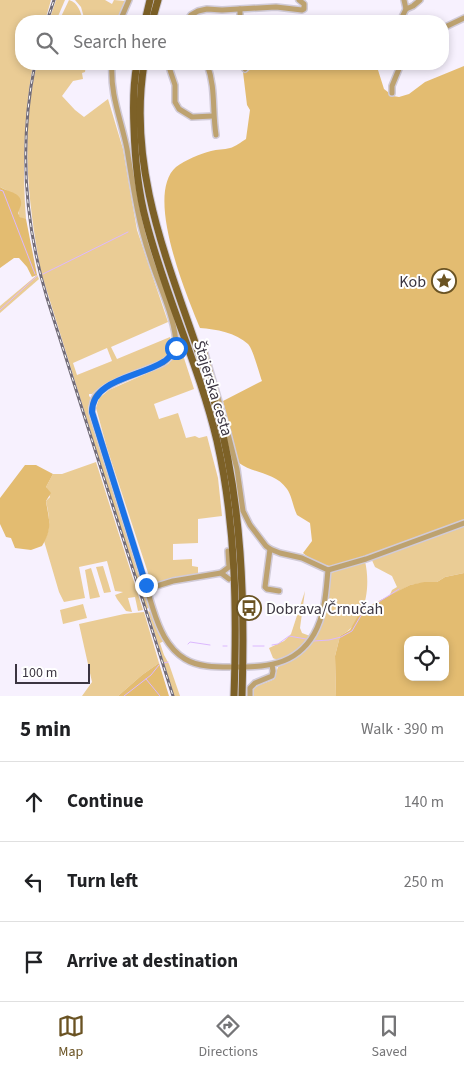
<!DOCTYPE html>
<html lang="en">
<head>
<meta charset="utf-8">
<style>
	:root { --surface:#fff; --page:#f6f6f6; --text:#202124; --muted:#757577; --line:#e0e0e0; --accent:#6a5323 }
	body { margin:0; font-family:"Source Sans 3",sans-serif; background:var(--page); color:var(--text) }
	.controls { position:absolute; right:15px; bottom:15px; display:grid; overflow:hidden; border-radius:10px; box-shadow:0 2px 8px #0003 }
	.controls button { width:45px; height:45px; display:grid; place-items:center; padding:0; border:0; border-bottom:1px solid var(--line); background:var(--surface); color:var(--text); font:25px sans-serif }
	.scale { position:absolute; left:15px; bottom:12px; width:75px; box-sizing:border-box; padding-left:5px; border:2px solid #3b3541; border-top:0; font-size:14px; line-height:18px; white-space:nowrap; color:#3b3541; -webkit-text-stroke:4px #fff; paint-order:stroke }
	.stop { position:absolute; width:15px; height:15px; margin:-11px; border:4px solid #1a73e8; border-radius:50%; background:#fff }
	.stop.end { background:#1a73e8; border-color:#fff; box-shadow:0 1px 5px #0008 }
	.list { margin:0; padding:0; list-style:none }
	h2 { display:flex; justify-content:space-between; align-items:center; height:65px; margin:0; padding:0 20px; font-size:21px }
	h2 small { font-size:16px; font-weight:400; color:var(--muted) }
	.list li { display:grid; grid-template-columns:32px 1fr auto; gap:15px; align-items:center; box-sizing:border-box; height:80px; padding:0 20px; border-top:1px solid var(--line) }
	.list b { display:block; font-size:19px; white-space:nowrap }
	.list em { font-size:16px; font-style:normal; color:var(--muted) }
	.icon { flex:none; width:28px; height:28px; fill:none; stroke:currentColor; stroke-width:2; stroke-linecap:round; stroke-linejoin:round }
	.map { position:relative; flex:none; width:464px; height:696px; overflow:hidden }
	.search { position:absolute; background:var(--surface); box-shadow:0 2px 8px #0003; left:15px; right:15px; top:15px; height:55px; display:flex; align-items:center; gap:12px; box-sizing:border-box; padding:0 18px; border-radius:20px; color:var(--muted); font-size:19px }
	.sheet { height:305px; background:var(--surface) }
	nav { display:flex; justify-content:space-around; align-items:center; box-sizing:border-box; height:70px; border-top:1px solid var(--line); background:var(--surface); font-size:14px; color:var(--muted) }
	nav a { display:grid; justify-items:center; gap:2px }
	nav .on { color:var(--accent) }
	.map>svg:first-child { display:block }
</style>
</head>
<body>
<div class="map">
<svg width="464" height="696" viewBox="0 0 464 696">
	<rect width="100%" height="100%" fill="#f7f1fe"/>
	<!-- green -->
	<g fill="#eacc95" fill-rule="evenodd">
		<path d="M0,0H51L45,21H21V64H33C24,116 22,166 26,219H23L19,216L18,210L20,207L8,191L0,187Z"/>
		<path d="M56,0H65L56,21H49Z"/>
		<path d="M69,0C78,2 81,13 83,21H59Z"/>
		<path d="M75,0H105L112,4L114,0L125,1L116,21H106L91,17L89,21H85L81,7Z"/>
		<path d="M37,64H86L85,72L82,73L83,79L73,81L62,96L75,110L84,117L108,99L123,149L137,230L168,322L111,347L117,359L170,337L172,343L167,356L163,360L103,385L92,394H89V396L91,398L88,408L90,416L145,591L144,593L149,608L146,609L41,272C28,203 20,133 37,64ZM107,348L112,361L77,375L73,363Z"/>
		<path d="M37,275L39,279L0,313V306Z"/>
		<path d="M177,352H180L183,355L194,389L154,404L159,419L178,413L186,438L195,436L199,438L207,436L218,478L222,516L198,519V543L173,544V560L192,559V566L198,567V575L152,585L107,448L96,408L99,398L109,390L168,364L175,357L174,356Z"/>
		<path d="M96,462L143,610L138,611L135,597L128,598L132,612L126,611L117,599L115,595L123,592L115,591L107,561L79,567L85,598L64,602L59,592L44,541C52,527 49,516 46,501L50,497L46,487L53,474H62Z"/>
		<path d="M464,525V573L445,577L437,582H428L410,585L389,597L392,590L397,587L392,576L375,567L371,558Z"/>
		<path d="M365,561C371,587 366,623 340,636L335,656L336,696H252C253,683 264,685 274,679L278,667L297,656L315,638L323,616L331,573Z"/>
		<path d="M103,566L111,592L104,593L96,567Z"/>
		<path d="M91,568L100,597L90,599L85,570Z"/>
		<path d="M305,591L300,628L302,633L310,636C303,645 286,665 273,658L269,648L284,641L291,634Z"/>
		<path d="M83,604L87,618L63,624L60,610Z"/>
		<path d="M148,611L152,613L157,629L164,641L160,643L164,655L169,664L180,696H174Z"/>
		<path d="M144,612L159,663L142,675L118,696H82L92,682L79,624L124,614Z"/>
	</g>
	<!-- forest -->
	<g fill="#e3bc71" fill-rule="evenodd">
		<path d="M276,64H374L378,70L384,89L393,96L399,97L409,94L425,82L464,66V521L420,538L337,566C323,567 314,562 303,553L312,541L310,523L297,515C293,507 292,496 287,489C275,472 254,474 239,463L223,401L262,381C259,373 253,349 248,344C236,333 216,329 200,328C187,296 144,195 176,167C185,160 200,154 211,151C217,149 224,150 230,148C235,147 241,142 246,139L250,110L247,105L243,72L252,67L258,70Z"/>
		<path d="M0,187C7,192 23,192 21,205C20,208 19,210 18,213L20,217L26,219L37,275L32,277L27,267L19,258H14L0,268Z"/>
		<path d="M25,465H36L53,474L46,487L51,493L46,501C49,521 53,527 42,546L31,550L15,548L11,538L6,537L0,524V498Z"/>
		<path d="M464,573V696H336L335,656L340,636L350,630L363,607L373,604L410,585L424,582H437L445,577ZM408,640H445V677H408Z"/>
		<path d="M159,663L169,696H118L142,675Z"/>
	</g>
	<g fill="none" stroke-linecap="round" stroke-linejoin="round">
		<!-- stream -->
		<g stroke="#dcb8ff" stroke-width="1">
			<path d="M0,190L3,191L35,274"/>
			<path d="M43,274L128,232"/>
			<path d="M0,310L37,276"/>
			<path d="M314,641L329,640L341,637L352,631L363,612L399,589"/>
			<path d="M188,644L190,642L210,645"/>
			<path d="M272,645L278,644L289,636L306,639"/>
			<path d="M223,646H227"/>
			<path d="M253,646H264"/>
			<path d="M164,663L168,662"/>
			<path d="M146,679L160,696"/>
			<path d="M124,696L151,675L159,665"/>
		</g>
		<defs>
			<g id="minor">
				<path d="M240,9V21"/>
				<path d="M406,9L413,6L420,0"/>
				<path d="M120,21L129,0"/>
				<path d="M187,21L191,15L198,11L207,9L222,10L276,7L302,10L304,9V4L299,0"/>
				<path d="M400,21L406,9L404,0"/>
				<path d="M443,28L464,18"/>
				<path d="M112,64C110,95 121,119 127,149C133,186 138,222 150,257C158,284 177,321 176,348L170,357L163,363C147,370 102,384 95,397C92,402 92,407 92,413L153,609C159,628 167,648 185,659C198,667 216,667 230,667C264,667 295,667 314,634C325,615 326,591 328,570L302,558L280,553L270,549L266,546L250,525L243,511L237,469L225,422L204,350"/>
				<path d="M168,64L175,85V102L179,109L192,117L213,116"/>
				<path d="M207,64C216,88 212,110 216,135"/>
				<path d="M245,69L250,64"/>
				<path d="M392,93V86L401,64"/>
				<path d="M270,549L265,587L267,589L279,591"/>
				<path d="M328,570L366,559L464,523"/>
				<path d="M221,573L229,567L228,551"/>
				<path d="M147,589L173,581L221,573L229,579"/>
				<path d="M250,696V688L255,683L272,676L273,671L272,665"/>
			</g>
			<g id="major">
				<path d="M145,21L150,0"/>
				<path d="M152,21L158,0"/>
				<path d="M137,64C133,85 133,106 134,128C135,159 138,191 146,221C165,296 199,365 217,441C236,525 237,610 234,696"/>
				<path d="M144,64C124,188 185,296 217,411C242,504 245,600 242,696"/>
			</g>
		</defs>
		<!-- minor casing -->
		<use href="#minor" stroke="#d1cbd8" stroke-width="8"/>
		<!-- major casing -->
		<use href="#major" stroke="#d1cbd8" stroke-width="9"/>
		<!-- minor -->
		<use href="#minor" stroke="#bda270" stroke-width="5"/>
		<!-- major -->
		<use href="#major" stroke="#7d6127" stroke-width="7"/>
		<defs>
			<g id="rail">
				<path d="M47,21L54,0"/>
				<path d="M35,64C19,143 24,221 47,298L173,696"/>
			</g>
		</defs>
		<!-- rail casing -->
		<use href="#rail" stroke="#726c78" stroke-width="3"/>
		<!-- rail -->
		<use href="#rail" stroke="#fff" stroke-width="1" stroke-dasharray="4" stroke-linecap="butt"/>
	</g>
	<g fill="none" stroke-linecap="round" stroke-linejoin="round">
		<!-- route -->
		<path stroke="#1a73e8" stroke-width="6" d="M146,585L92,412C92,379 140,377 163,362C169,359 172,353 176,348"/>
	</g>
	<!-- icons -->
	<defs>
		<symbol id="sight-ring" viewBox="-11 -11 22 22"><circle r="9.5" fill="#fff" stroke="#6a5323" stroke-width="1.5"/><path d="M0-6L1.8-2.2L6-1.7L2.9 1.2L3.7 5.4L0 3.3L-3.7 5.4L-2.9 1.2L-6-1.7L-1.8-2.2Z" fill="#6a5323"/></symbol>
		<symbol id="bus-ring" viewBox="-11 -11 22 22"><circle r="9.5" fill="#fff" stroke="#6a5323" stroke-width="1.5"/><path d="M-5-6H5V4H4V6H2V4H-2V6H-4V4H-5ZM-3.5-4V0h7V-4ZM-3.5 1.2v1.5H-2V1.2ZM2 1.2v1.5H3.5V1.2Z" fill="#6a5323"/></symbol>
	</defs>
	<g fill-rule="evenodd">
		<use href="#sight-ring" x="430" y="267" width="28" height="28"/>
		<use href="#bus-ring" x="235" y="594" width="28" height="28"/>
	</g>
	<g text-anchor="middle" stroke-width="4" stroke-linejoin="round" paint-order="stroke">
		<!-- poi labels -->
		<g font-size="16" fill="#3b3541" stroke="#fff" text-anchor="end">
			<text x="426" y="287">Kob</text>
			<text x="266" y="614" text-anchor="start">Dobrava/Črnučah</text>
		</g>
		<!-- street labels -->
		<g font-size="16" fill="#3b3541" stroke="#fff">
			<text transform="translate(214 388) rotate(73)" y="6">Štajerska cesta</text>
		</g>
	</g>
</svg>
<div class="controls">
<button><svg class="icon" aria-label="locate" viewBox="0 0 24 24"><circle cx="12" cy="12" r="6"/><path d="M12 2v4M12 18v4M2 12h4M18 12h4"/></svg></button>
</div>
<div class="scale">100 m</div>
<div class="stop" style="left:176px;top:348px"></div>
<div class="stop end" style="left:146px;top:585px"></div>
<div class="search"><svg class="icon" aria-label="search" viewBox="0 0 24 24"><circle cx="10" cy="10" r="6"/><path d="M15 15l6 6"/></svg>Search here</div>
</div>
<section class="sheet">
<h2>5 min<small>Walk · 390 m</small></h2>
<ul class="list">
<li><svg class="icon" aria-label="ahead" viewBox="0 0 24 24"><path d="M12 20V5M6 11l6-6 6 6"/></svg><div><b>Continue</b></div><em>140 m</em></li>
<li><svg class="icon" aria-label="left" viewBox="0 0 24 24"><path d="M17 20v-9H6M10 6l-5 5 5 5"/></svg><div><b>Turn left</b></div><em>250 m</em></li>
<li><svg class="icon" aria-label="arrive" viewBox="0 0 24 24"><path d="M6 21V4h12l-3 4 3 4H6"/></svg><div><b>Arrive at destination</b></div></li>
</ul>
</section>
<nav>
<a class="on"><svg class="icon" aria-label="map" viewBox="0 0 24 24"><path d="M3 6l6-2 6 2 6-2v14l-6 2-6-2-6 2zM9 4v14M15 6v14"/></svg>Map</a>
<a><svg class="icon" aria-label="directions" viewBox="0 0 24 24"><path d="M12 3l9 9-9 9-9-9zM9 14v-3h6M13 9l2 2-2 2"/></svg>Directions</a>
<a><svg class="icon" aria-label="saved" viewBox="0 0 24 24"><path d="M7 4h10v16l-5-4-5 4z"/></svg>Saved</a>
</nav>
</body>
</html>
